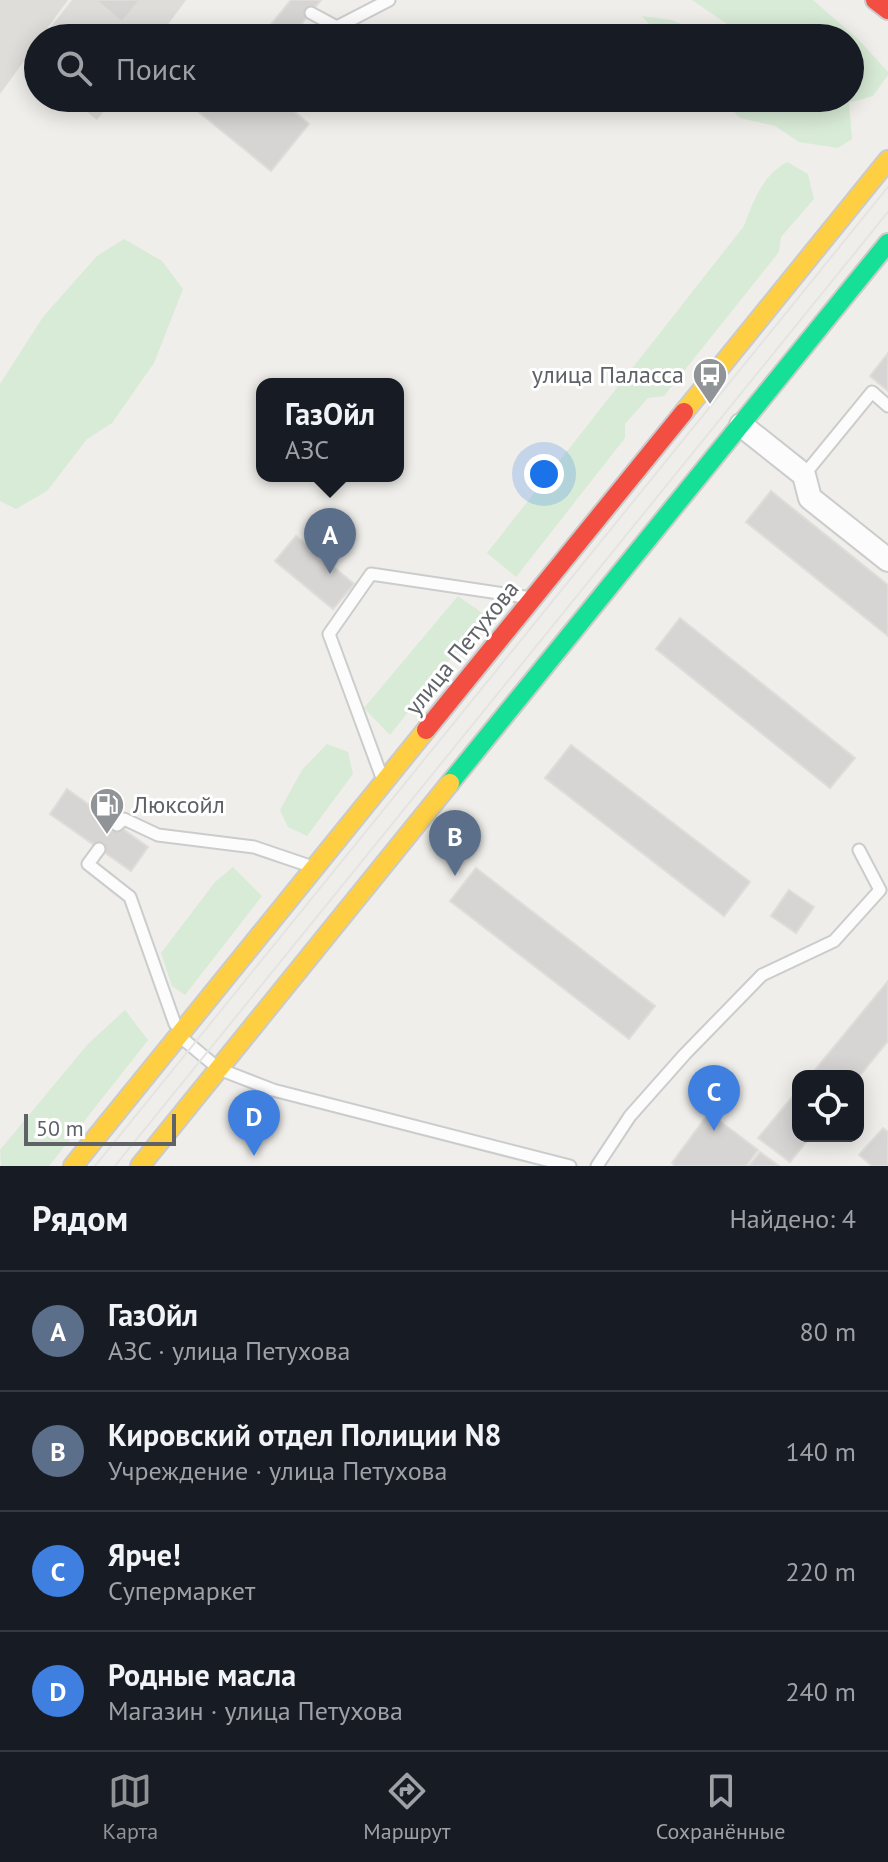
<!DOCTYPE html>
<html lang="ru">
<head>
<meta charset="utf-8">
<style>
	:root { --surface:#171b24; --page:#20242c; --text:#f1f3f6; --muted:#9ea1a6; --line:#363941; --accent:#919496 }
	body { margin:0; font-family:"PT Sans",sans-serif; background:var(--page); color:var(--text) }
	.controls { position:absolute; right:24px; bottom:24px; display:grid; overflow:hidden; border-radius:16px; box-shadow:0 4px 20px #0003 }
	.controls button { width:72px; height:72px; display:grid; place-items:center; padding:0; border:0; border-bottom:2px solid var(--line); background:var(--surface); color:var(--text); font:40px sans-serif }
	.scale { position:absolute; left:24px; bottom:20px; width:152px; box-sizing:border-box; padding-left:8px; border:4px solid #5f6368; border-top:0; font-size:22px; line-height:28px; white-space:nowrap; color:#5f6368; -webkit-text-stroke:6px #fff; paint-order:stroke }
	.you { position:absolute; left:544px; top:474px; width:28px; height:28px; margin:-20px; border:6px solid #fff; border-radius:50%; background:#1a73e8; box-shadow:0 0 0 12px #1a73e833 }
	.badge { display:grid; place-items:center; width:52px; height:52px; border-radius:50%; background:var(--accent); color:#fff; font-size:26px; font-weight:700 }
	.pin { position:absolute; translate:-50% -66px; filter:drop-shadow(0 2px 4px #0008) }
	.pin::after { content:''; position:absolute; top:42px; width:28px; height:24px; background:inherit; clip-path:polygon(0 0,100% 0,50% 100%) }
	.popup { position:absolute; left:256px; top:378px; width:148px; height:104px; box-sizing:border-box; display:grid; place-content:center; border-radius:16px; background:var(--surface); filter:drop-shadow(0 2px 6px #0005); font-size:26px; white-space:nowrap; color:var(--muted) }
	.popup b { font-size:30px; color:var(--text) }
	.popup::after { content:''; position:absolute; left:50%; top:100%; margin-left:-16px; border:16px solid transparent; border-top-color:var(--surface) }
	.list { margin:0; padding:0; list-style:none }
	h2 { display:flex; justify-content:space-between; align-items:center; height:104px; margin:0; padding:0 32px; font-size:34px }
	h2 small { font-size:26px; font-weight:400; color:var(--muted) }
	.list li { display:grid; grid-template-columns:52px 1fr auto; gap:24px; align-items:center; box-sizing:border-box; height:120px; padding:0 32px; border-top:2px solid var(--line) }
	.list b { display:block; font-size:30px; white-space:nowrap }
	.list p { margin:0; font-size:26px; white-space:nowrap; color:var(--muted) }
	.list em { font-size:26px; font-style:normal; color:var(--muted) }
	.icon { flex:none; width:44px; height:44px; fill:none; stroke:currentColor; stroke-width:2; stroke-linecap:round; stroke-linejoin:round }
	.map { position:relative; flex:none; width:888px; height:1166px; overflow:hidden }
	.search { position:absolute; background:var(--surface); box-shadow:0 4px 20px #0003; left:24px; right:24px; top:24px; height:88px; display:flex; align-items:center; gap:20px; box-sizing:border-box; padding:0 28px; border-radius:44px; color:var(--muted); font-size:30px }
	.sheet { height:584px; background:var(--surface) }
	nav { display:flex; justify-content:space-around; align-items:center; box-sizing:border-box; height:112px; border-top:2px solid var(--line); background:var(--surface); font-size:22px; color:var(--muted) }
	nav a { display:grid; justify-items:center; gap:4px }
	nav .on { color:var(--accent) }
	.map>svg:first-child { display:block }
</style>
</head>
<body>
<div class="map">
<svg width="888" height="1166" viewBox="0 0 888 1166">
	<rect width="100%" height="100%" fill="#efeeea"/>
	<!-- industrial -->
	<g fill="#dfddda">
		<path d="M0,0H68L40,38H38V72L24,61L0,94Z"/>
		<path d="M72,0H186L158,38H42Z"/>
		<path d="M70,98H114L97,120Z"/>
	</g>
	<!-- green -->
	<g fill="#d8ebd6">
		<path d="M692,0H813L859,40L888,72V75L873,96L849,103L852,139L838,148L799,142L775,126L740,118L721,98H850V38H740L743,35Z"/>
		<path d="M642,16L672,20L712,38H661Z"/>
		<path d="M787,162L808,174L814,199L781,237L779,252L664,396L648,398L625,424V438L516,577L487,553L744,226C754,200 762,176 787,162Z"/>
		<path d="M124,239L162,261L183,289L154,363L112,423L87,439L47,491L16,509L0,501V384L43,317L97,256Z"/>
		<path d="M458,596L485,615L390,735L364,708Z"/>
		<path d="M327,744L348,752L353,774L307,836L288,827L280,810L302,770Z"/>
		<path d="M233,867L262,896L185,995L172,986L161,953L215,882Z"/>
		<path d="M125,1010L148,1040L49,1166H1L0,1150L87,1045Z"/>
	</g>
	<!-- building -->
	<g fill="#d6d5d3" stroke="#deddd9" stroke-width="2">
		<path d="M96,0H140L122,22Z"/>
		<path d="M291,0H321L290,38H260Z"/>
		<path d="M185,98H278L309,124L271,171L184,100Z"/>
		<path d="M888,353V391L870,376Z"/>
		<path d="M771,491L888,585V636L746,522Z"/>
		<path d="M296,536L354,584L333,609L275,561Z"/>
		<path d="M680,618L855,758L830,788L656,649Z"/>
		<path d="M571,745L750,882L724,916L545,778Z"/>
		<path d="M67,789L148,847L131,871L50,814Z"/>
		<path d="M476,868L655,1006L629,1039L450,901Z"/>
		<path d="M789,890L814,907L796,933L771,916Z"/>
		<path d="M888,981V1041L858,1078V1076H810Z"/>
		<path d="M798,1090V1136H811L790,1162L758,1138Z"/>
		<path d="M709,1113L758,1150L746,1166H675L672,1163Z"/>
		<path d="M883,1128L888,1132V1166H872L859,1155Z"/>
		<path d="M760,1152L779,1166H749Z"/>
	</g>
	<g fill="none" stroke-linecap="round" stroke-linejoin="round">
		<defs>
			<g id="lane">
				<path d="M311,13L337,27L389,0"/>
				<path d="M804,475L872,392L888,406"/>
				<path d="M381,775L329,634L371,574L525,597"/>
				<path d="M117,825L124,819L158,835L254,847L307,865"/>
				<path d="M99,849L88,864L130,897L175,1024"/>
				<path d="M183,1039L219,1069L273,1090L570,1166"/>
				<path d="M597,1166L630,1116L685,1054L762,975L834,941L880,890L859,850"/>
			</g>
			<path id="street" d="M741,425L804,475L810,498L888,560"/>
			<path id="fast" d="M450,783L888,243"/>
			<g id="slow">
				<path d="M684,412L888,160"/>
				<path d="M73,1166L426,730"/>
				<path d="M140,1166L450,783"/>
			</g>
			<g id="jam">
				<path d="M875,0L888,10"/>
				<path d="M426,730L684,412"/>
			</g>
		</defs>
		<!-- lane casing -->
		<use href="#lane" stroke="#cbcccc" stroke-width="15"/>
		<!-- street casing -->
		<use href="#street" stroke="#cbcccc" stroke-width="26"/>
		<!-- fast casing -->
		<use href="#fast" stroke="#cacacb" stroke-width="22"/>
		<!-- slow casing -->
		<use href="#slow" stroke="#cacacb" stroke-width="22"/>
		<!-- jam casing -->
		<use href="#jam" stroke="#cacacb" stroke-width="22"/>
		<!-- lane -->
		<use href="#lane" stroke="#fdfcfc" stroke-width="11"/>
		<!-- street -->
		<use href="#street" stroke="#fdfcfc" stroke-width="22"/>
		<!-- fast -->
		<use href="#fast" stroke="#16e098" stroke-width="18"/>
		<!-- slow -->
		<use href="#slow" stroke="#ffcf43" stroke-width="18"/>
		<!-- jam -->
		<use href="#jam" stroke="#f24e42" stroke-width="18"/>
		<!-- tram -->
		<g stroke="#e4e4e4" stroke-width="2">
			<path d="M95,1166L888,187"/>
			<path d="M115,1166L888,212"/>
		</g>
	</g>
	<!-- icons -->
	<defs>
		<symbol id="bus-pin" viewBox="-11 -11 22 30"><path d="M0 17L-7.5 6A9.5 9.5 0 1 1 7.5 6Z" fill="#919496" stroke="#fff"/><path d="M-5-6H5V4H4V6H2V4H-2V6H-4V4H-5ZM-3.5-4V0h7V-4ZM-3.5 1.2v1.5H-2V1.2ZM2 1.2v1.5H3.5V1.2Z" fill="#fff"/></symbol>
		<symbol id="fuel-pin" viewBox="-11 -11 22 30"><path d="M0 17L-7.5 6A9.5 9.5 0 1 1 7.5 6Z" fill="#919496" stroke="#fff"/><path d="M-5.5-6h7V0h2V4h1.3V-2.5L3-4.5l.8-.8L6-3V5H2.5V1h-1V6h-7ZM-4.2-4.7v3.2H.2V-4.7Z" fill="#fff"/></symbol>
	</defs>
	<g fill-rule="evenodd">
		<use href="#bus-pin" x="690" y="355" width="40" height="54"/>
		<use href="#fuel-pin" x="87" y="785" width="40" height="54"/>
	</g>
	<g text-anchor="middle" stroke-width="6" stroke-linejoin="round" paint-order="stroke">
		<!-- poi labels -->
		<g font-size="24" fill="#5f6368" stroke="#fff" text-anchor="end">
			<text x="684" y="383">улица Паласса</text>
			<text x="133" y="813" text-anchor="start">Люксойл</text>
		</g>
		<!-- street labels -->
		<g font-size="24" fill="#5f6368" stroke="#fff">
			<text transform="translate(462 648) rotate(-51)" y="8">улица Петухова</text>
		</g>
	</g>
</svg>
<div class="controls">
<button><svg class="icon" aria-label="locate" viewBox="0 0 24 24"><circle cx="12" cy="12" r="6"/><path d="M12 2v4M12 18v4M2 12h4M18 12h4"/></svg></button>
</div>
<div class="scale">50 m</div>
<div class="you"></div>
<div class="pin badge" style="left:330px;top:574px;background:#5c6f8a">A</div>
<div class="popup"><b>ГазОйл</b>АЗС</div>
<div class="pin badge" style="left:455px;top:876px;background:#5c6f8a">B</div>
<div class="pin badge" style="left:714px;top:1131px;background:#3f7fe0">C</div>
<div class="pin badge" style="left:254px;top:1156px;background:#3f7fe0">D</div>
<div class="search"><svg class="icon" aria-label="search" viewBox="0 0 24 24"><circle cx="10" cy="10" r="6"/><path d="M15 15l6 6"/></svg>Поиск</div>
</div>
<section class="sheet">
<h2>Рядом<small>Найдено: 4</small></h2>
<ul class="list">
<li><span class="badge" style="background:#5c6f8a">A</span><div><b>ГазОйл</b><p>АЗС · улица Петухова</p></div><em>80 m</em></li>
<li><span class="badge" style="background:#5c6f8a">B</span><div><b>Кировский отдел Полиции N8</b><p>Учреждение · улица Петухова</p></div><em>140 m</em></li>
<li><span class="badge" style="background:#3f7fe0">C</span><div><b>Ярче!</b><p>Супермаркет</p></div><em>220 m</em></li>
<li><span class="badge" style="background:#3f7fe0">D</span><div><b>Родные масла</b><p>Магазин · улица Петухова</p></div><em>240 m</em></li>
</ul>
</section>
<nav>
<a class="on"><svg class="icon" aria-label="map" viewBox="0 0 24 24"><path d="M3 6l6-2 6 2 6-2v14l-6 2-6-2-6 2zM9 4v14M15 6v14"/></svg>Карта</a>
<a><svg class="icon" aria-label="directions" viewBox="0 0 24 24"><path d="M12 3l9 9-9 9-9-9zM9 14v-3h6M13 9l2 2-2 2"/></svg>Маршрут</a>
<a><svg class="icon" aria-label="saved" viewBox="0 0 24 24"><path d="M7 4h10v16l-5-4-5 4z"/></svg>Сохранённые</a>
</nav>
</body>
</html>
